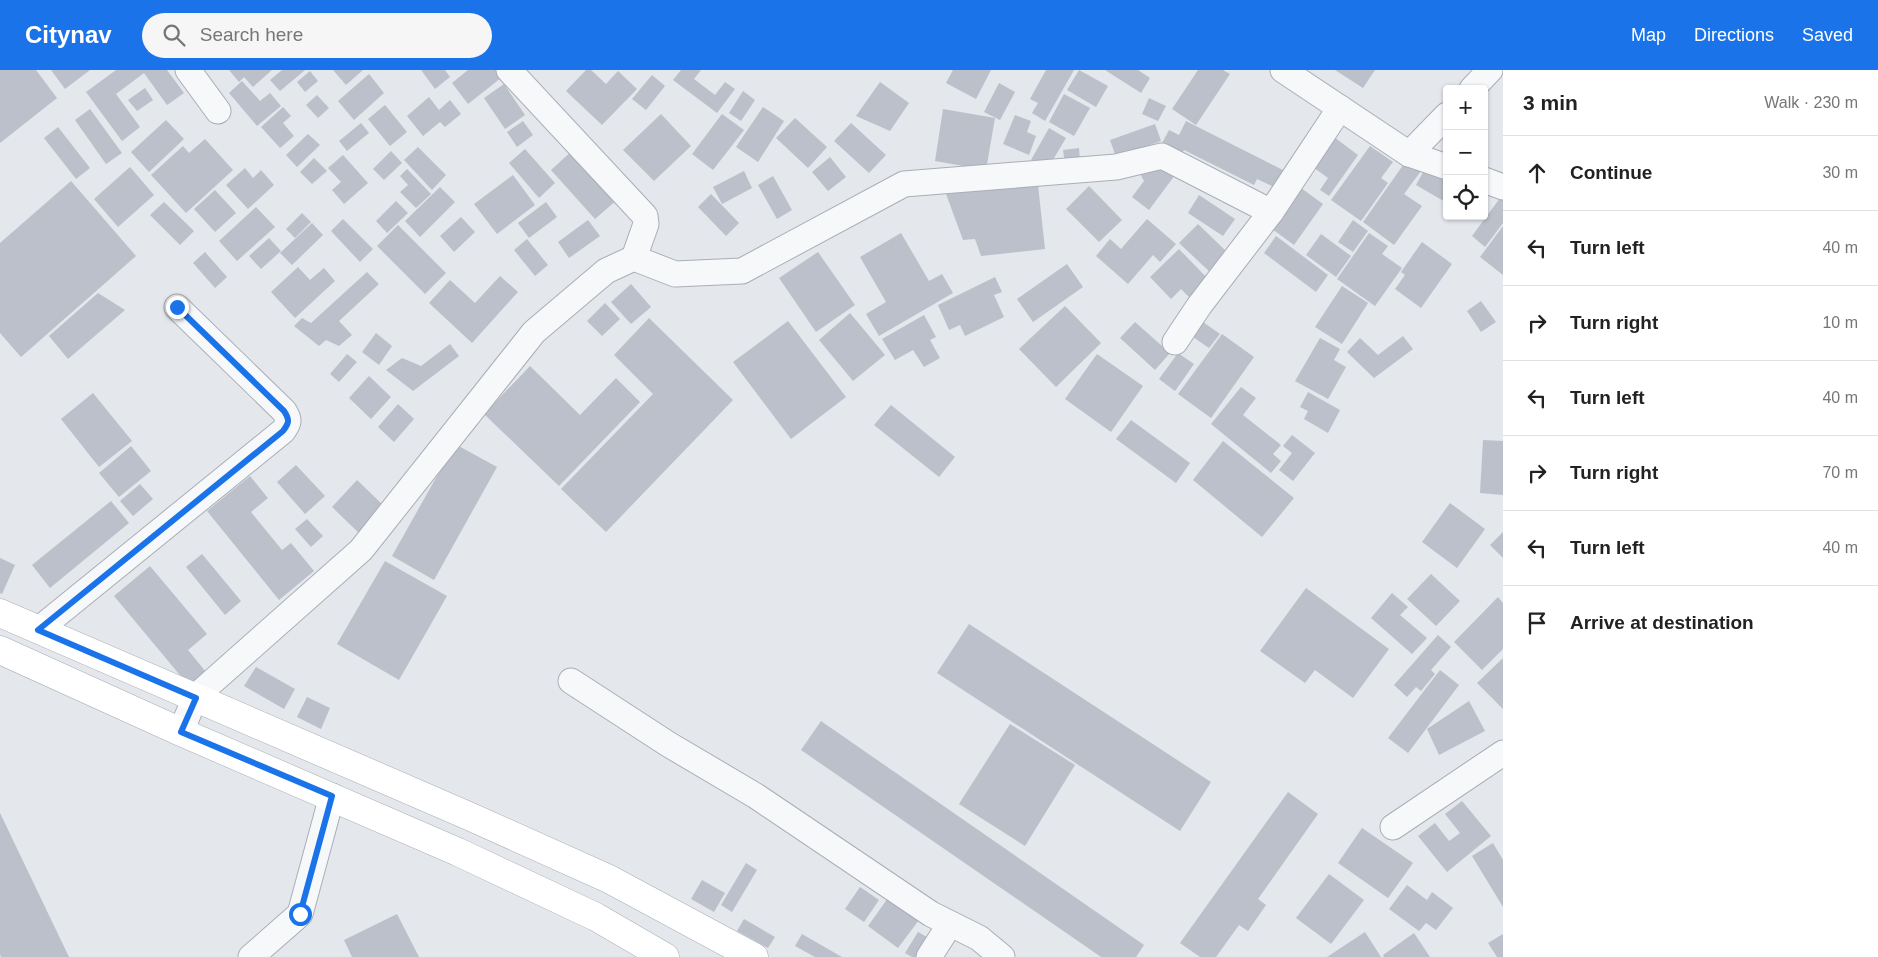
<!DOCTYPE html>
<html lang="en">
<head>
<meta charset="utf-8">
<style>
	:root { --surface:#fff; --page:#f6f6f6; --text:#222; --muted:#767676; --line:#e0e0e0; --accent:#1a73e8 }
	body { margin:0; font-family:Arial,sans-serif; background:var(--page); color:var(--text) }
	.controls { position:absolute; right:15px; top:15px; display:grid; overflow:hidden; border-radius:5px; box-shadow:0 1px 4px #0004 }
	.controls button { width:45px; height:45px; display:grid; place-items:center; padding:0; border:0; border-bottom:1px solid var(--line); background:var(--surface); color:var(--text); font:25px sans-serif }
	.stop { position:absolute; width:15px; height:15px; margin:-11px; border:4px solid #1a73e8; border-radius:50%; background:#fff }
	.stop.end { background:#1a73e8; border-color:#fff; box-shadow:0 1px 5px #0008 }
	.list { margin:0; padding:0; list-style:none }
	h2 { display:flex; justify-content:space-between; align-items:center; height:65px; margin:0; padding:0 20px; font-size:21px }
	h2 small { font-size:16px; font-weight:400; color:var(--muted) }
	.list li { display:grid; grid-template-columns:32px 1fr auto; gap:15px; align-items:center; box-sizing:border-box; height:75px; padding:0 20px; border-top:1px solid var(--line) }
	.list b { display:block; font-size:19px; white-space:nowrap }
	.list em { font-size:16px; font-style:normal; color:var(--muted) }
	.icon { flex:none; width:28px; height:28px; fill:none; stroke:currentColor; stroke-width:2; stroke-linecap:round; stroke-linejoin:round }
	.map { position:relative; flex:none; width:1503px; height:887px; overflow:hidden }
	header { display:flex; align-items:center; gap:30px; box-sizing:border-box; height:70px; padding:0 25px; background:var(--accent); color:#fff }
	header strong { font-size:24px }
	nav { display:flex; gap:28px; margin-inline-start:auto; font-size:18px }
	.search { width:350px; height:45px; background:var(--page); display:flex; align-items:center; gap:12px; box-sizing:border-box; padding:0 18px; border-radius:28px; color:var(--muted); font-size:19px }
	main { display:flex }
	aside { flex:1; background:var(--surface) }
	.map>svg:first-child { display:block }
</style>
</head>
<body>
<header>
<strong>Citynav</strong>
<div class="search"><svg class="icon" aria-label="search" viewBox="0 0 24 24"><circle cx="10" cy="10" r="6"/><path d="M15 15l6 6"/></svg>Search here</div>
<nav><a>Map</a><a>Directions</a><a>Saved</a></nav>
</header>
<main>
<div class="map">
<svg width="1503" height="887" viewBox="0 0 1503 887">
	<rect width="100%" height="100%" fill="#e4e7ec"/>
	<!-- building -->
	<g fill="#bbc0ca">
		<path d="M0,0H36L57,28L0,73Z"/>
		<path d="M51,0H90L65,19Z"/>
		<path d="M116,0H167L184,23L167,35L144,3L116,24L140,57L122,71L86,22Z"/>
		<path d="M229,0H272L253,17L244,7L239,12Z"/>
		<path d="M282,0H305L280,21L270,10Z"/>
		<path d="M333,0H363L346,15Z"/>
		<path d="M421,0H445L450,7L435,19Z"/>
		<path d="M468,0H503L506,4L468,34L452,13Z"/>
		<path d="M586,0H591L606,14L618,1L637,19L602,55L566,21Z"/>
		<path d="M681,0H701L694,9L715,25L725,12L735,19L717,43L673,10Z"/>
		<path d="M953,0H991L976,29L946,13Z"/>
		<path d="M1046,0H1074L1045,51L1032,43L1038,33L1030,29Z"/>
		<path d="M1079,0L1108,16L1096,37L1067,20Z"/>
		<path d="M1105,0H1138L1150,8L1141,23Z"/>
		<path d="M1198,0H1223L1230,4L1196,55L1172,39Z"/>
		<path d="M1335,0H1375L1363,18Z"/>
		<path d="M310,1L318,11L305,22L297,12Z"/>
		<path d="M369,4L384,23L354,50L338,31Z"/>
		<path d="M652,5L665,16L646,40L632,29Z"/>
		<path d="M242,11L260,31L270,23L281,36L257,56L229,23Z"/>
		<path d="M880,12L909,33L890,61L856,46Z"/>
		<path d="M999,13L1015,22L1000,50L984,42Z"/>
		<path d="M504,14L525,45L505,59L484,28Z"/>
		<path d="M145,18L153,30L137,41L128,30Z"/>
		<path d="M743,21L755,30L741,51L729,43Z"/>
		<path d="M1064,24L1090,38L1074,66L1049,52Z"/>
		<path d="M317,25L329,38L318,48L306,35Z"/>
		<path d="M429,27L439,40L450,30L461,44L445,57L440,52L423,66L407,46Z"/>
		<path d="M1149,28L1166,36L1158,51L1142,44Z"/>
		<path d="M385,35L407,62L390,76L368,49Z"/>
		<path d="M283,37L291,46L283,53L294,66L280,78L261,57Z"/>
		<path d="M763,37L784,51L758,92L736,77Z"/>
		<path d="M90,39L122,83L106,94L75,50Z"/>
		<path d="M943,39L995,48L986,100L935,91Z"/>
		<path d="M661,44L691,76L654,111L623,80Z"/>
		<path d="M722,44L744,60L713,100L692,84Z"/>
		<path d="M1015,45L1031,51L1027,62L1036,66L1029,85L1003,74Z"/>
		<path d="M795,48L827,77L808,98L776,68Z"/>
		<path d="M166,50L184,69L149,102L131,82Z"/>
		<path d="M523,51L533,65L517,77L507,62Z"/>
		<path d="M1186,51L1285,101L1276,118L1257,109L1254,115L1184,80L1180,87L1160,77L1169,60L1179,65Z"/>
		<path d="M361,53L369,63L347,81L339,71Z"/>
		<path d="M851,53L886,85L869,103L834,71Z"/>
		<path d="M1155,54L1161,71L1116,87L1110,70Z"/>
		<path d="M58,57L90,98L76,109L44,68Z"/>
		<path d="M1049,58L1066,68L1051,93L1031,90Z"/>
		<path d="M308,64L320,75L297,97L286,85Z"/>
		<path d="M1334,67L1358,85L1329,126L1320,120L1328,108L1313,97Z"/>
		<path d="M205,69L233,100L186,143L151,105L183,76L189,83Z"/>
		<path d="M1370,76L1393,92L1381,108L1388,113L1361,151L1331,130Z"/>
		<path d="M418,77L446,105L432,120L404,90Z"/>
		<path d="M1079,78L1080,91L1065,93L1063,80Z"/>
		<path d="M525,79L555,113L539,128L509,93Z"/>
		<path d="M574,79L618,129L595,149L551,100Z"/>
		<path d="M391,81L402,93L384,110L373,99Z"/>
		<path d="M343,85L368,113L344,134L332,120L341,112L328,98Z"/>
		<path d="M830,87L846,107L828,121L812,102Z"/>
		<path d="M314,88L327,101L312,114L300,102Z"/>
		<path d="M1406,91L1421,101L1404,124L1422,136L1394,175L1363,152Z"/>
		<path d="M1159,92L1175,105L1149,140L1132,127L1144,111L1136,96Z"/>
		<path d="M1427,95L1447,107V133L1416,115Z"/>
		<path d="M130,97L154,125L118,157L94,129Z"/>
		<path d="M245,98L253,108L261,100L274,115L248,139L226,115Z"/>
		<path d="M407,99L431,124L416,138L400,122L408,115L400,106Z"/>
		<path d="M744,101L752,118L722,134L713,117Z"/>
		<path d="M513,105L535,135L497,164L474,134Z"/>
		<path d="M773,106L792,140L777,149L758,115Z"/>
		<path d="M71,111L136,186L21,287L0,263V173Z"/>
		<path d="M1038,115L1045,179L981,186L975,169L963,170L946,124Z"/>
		<path d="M1089,116L1122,150L1099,172L1066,139Z"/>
		<path d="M440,117L455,132L420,167L405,151Z"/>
		<path d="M1301,118L1323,134L1294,175L1272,159Z"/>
		<path d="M215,120L236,143L215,162L194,139Z"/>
		<path d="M711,124L739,153L726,166L698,137Z"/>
		<path d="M1503,124V153L1485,177L1472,166Z"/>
		<path d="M1199,125L1235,149L1223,166L1188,143Z"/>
		<path d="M396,131L408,143L387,163L376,151Z"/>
		<path d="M164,132L194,161L180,175L150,145Z"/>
		<path d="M546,132L557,147L529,168L518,153Z"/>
		<path d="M256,137L275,157L237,191L219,171Z"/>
		<path d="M302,143L311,152L295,168L286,159Z"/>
		<path d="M461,147L475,162L454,182L440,166Z"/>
		<path d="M343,149L373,179L360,192L331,161Z"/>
		<path d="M1147,149L1176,174L1160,192L1153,185L1128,214L1096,186L1110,169L1121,179Z"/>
		<path d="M588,150L600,166L569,188L558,172Z"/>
		<path d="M1353,150L1368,161L1353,182L1338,172Z"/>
		<path d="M312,153L323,165L292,195L280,183Z"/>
		<path d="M1198,154L1229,184L1211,203L1179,173Z"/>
		<path d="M398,155L446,203L425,224L377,176Z"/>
		<path d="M1503,156V205L1480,187Z"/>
		<path d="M901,163L929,211L942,204L953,223L879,266L866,244L886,232L860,187Z"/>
		<path d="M1369,163L1388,176L1382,184L1402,198L1375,236L1337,209Z"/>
		<path d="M1321,164L1351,186L1336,207L1306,185Z"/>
		<path d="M1276,166L1328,205L1316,222L1264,183Z"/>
		<path d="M269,168L281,181L261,199L249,186Z"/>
		<path d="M527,169L548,195L535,206L514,180Z"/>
		<path d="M1422,172L1452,194L1421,238L1395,219L1405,205L1401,202Z"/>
		<path d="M1179,179L1209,210L1190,228L1181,219L1171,229L1150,207Z"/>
		<path d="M205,182L227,207L215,218L193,193Z"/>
		<path d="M818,182L855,235L816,262L779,208Z"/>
		<path d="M1067,194L1083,217L1033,252L1017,229Z"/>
		<path d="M298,197L310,210L324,198L335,211L295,248L271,222Z"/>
		<path d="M367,202L379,214L339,251L352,265L339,276L326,270L319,276L294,256L302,248L311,253Z"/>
		<path d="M500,206L518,222L472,273L429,233L450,210L475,233Z"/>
		<path d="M995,207L1002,222L994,225L1004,247L965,266L960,255L949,260L938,235Z"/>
		<path d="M631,214L651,237L631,254L611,232Z"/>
		<path d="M1342,216L1368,233L1342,274L1315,257Z"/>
		<path d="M98,223L125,240L68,289L49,266Z"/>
		<path d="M1481,231L1496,252L1481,262L1467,241Z"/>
		<path d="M605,233L620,249L602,266L587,251Z"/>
		<path d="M1065,236L1101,273L1056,317L1019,279Z"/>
		<path d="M850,243L885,285L853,311L819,270Z"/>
		<path d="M924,245L936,267L930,270L940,288L924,297L913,280L895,290L882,269Z"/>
		<path d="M649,248L733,330L606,462L561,419L653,324L614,285Z"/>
		<path d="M788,251L846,327L791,369L733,292Z"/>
		<path d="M1135,252L1170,283L1155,300L1120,268Z"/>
		<path d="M1203,252L1220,264L1209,278L1193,267Z"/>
		<path d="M376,263L392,276L379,295L362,282Z"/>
		<path d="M1222,264L1254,287L1211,348L1178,324Z"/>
		<path d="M1403,266L1413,279L1374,308L1347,282L1360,268L1378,285Z"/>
		<path d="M1320,268L1340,279L1334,290L1346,297L1328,329L1295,311Z"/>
		<path d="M450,274L459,286L413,321L386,300L402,288L421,296Z"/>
		<path d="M1178,283L1194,294L1175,321L1159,309Z"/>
		<path d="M347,284L357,292L339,312L330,304Z"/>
		<path d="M1097,284L1143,316L1111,362L1065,329Z"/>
		<path d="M530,296L580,345L616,308L640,332L559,416L484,344Z"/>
		<path d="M369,306L391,327L371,349L349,328Z"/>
		<path d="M1241,317L1256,328L1243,345L1281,375L1273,384L1281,391L1271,403L1211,354Z"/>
		<path d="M1308,322L1340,340L1328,363L1304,349L1308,341L1300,337Z"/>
		<path d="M93,323L132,371L99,397L61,349Z"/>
		<path d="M398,334L414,349L394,372L378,357Z"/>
		<path d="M891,335L955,387L939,407L874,355Z"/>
		<path d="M1131,350L1190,393L1176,413L1116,369Z"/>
		<path d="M1292,365L1315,383L1293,411L1279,400L1292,383L1283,376Z"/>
		<path d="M1483,370L1503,371V425L1480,423Z"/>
		<path d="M1223,371L1294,428L1262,467L1193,410Z"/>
		<path d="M455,374L497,397L434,510L392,486Z"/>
		<path d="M131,376L151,401L119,427L99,403Z"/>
		<path d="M296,395L325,426L305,444L277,412Z"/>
		<path d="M250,406L268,428L251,442L282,480L291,473L314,501L279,530L207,441Z"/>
		<path d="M357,410L385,437L360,464L332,437Z"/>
		<path d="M140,414L153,429L133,446L120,431Z"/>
		<path d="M111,431L129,453L50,518L32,495Z"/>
		<path d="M1450,433L1485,459L1457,498L1422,472Z"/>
		<path d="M307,449L323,466L311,477L295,459Z"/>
		<path d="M1503,462V488L1490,475Z"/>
		<path d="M202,484L241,531L225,545L186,497Z"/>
		<path d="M0,488L15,495L2,524L0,523Z"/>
		<path d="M385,491L447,526L399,610L337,574Z"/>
		<path d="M150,496L207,564L188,580L206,602L189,616L114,526Z"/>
		<path d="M1431,504L1460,531L1436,556L1407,529Z"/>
		<path d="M1306,518L1389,579L1353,628L1315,600L1305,613L1260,581Z"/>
		<path d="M1392,523L1408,537L1400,545L1427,568L1412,584L1371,548Z"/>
		<path d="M1498,527L1503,533V579L1482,600L1454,572Z"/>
		<path d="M969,554L1211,712L1180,761L937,603Z"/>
		<path d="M1438,565L1451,577L1431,600L1435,604L1421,621L1416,617L1407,627L1394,615Z"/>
		<path d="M1503,588V639L1477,613Z"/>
		<path d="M256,597L295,619L284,639L244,616Z"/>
		<path d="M1440,600L1459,615L1408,683L1388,668Z"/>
		<path d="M307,627L330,638L321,659L297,647Z"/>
		<path d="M1469,631L1485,661L1439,685L1427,659Z"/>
		<path d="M821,651L1144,875L1136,887H1101L801,680Z"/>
		<path d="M1010,654L1075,695L1025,776L959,734Z"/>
		<path d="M1288,722L1318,744L1258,829L1266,835L1248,861L1239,855L1216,887H1200L1180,873Z"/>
		<path d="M1462,731L1491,766L1447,802L1418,766L1435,753L1449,771L1460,763L1445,744Z"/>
		<path d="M0,743L69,887H1L0,884Z"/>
		<path d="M1362,758L1413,793L1388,828L1338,793Z"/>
		<path d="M1493,773L1503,790V837L1472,786Z"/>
		<path d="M746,793L757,800L732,842L721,835Z"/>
		<path d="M1329,804L1364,830L1331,874L1296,848Z"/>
		<path d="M702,810L725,823L714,842L691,829Z"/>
		<path d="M1407,815L1427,830L1432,822L1453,838L1436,860L1426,853L1419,861L1389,839Z"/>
		<path d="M860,817L879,830L864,852L845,839Z"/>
		<path d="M888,828L919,850L898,878L868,856Z"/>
		<path d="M397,844L419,887H352L344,870Z"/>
		<path d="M744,849L775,867L768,878L737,861Z"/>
		<path d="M918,862L936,872L928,887H912L905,883Z"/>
		<path d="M1365,862L1381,887H1327Z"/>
		<path d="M1414,863L1430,887H1384L1383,885Z"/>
		<path d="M802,864L842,887H815L795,876Z"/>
		<path d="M1503,864V887H1497L1488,873Z"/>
	</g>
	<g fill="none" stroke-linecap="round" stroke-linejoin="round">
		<defs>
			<g id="minor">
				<path d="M188,0L218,41"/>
				<path d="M509,0L645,146L646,154L634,188"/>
				<path d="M1283,0L1409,84L1447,97"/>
				<path d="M1472,19L1490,0"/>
				<path d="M1409,84L1447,45"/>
				<path d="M1484,110L1503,117"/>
				<path d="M1175,272L1199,236L1271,142L1340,38"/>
				<path d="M38,560L283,361C289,353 290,350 284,341L177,237"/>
				<path d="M571,611L668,674L756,726L931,844L979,868L1002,887"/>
				<path d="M181,662L195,627L361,480L534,262L606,201L634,188L675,204L742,201L904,114L1116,97L1162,86L1271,142"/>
				<path d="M1393,757L1503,683"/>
				<path d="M251,887L300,844L332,726"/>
				<path d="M929,887L950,854"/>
			</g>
			<g id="secondary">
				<path d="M0,543L471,747L609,809L754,887"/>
				<path d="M0,580L181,662L458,782L596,847L665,887"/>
			</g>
		</defs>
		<!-- minor casing -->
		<use href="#minor" stroke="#a9aeb7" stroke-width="27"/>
		<!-- secondary casing -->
		<use href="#secondary" stroke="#a9aeb7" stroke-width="29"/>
		<!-- minor -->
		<use href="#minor" stroke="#f7f8fa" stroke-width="25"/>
		<!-- secondary -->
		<use href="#secondary" stroke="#fff" stroke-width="28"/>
	</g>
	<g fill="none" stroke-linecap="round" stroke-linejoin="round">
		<!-- route -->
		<path stroke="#1a73e8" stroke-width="6" d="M177,237L284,341C290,350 289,353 283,361L38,560L196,628L181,662L332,726L300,844"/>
	</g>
</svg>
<div class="controls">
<button>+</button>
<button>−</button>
<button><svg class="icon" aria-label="locate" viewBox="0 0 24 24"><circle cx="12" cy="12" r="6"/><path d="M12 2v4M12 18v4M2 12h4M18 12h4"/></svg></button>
</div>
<div class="stop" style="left:300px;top:844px"></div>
<div class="stop end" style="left:177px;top:237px"></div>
</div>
<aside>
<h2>3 min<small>Walk · 230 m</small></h2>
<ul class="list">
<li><svg class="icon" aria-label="ahead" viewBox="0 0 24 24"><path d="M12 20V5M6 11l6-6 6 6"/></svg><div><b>Continue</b></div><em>30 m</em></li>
<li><svg class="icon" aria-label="left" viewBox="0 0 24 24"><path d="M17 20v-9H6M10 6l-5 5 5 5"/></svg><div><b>Turn left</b></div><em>40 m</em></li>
<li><svg class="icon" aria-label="right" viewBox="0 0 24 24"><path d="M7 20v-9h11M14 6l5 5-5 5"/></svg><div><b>Turn right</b></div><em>10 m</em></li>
<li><svg class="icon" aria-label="left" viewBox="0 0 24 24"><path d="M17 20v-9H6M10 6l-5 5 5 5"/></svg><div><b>Turn left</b></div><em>40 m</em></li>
<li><svg class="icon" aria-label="right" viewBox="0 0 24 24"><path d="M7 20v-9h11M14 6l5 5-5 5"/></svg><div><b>Turn right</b></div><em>70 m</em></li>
<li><svg class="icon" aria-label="left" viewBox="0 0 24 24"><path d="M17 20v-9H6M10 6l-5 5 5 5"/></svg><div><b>Turn left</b></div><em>40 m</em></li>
<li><svg class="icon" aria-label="arrive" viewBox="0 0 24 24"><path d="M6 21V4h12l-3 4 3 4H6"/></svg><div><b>Arrive at destination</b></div></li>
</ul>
</aside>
</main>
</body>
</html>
